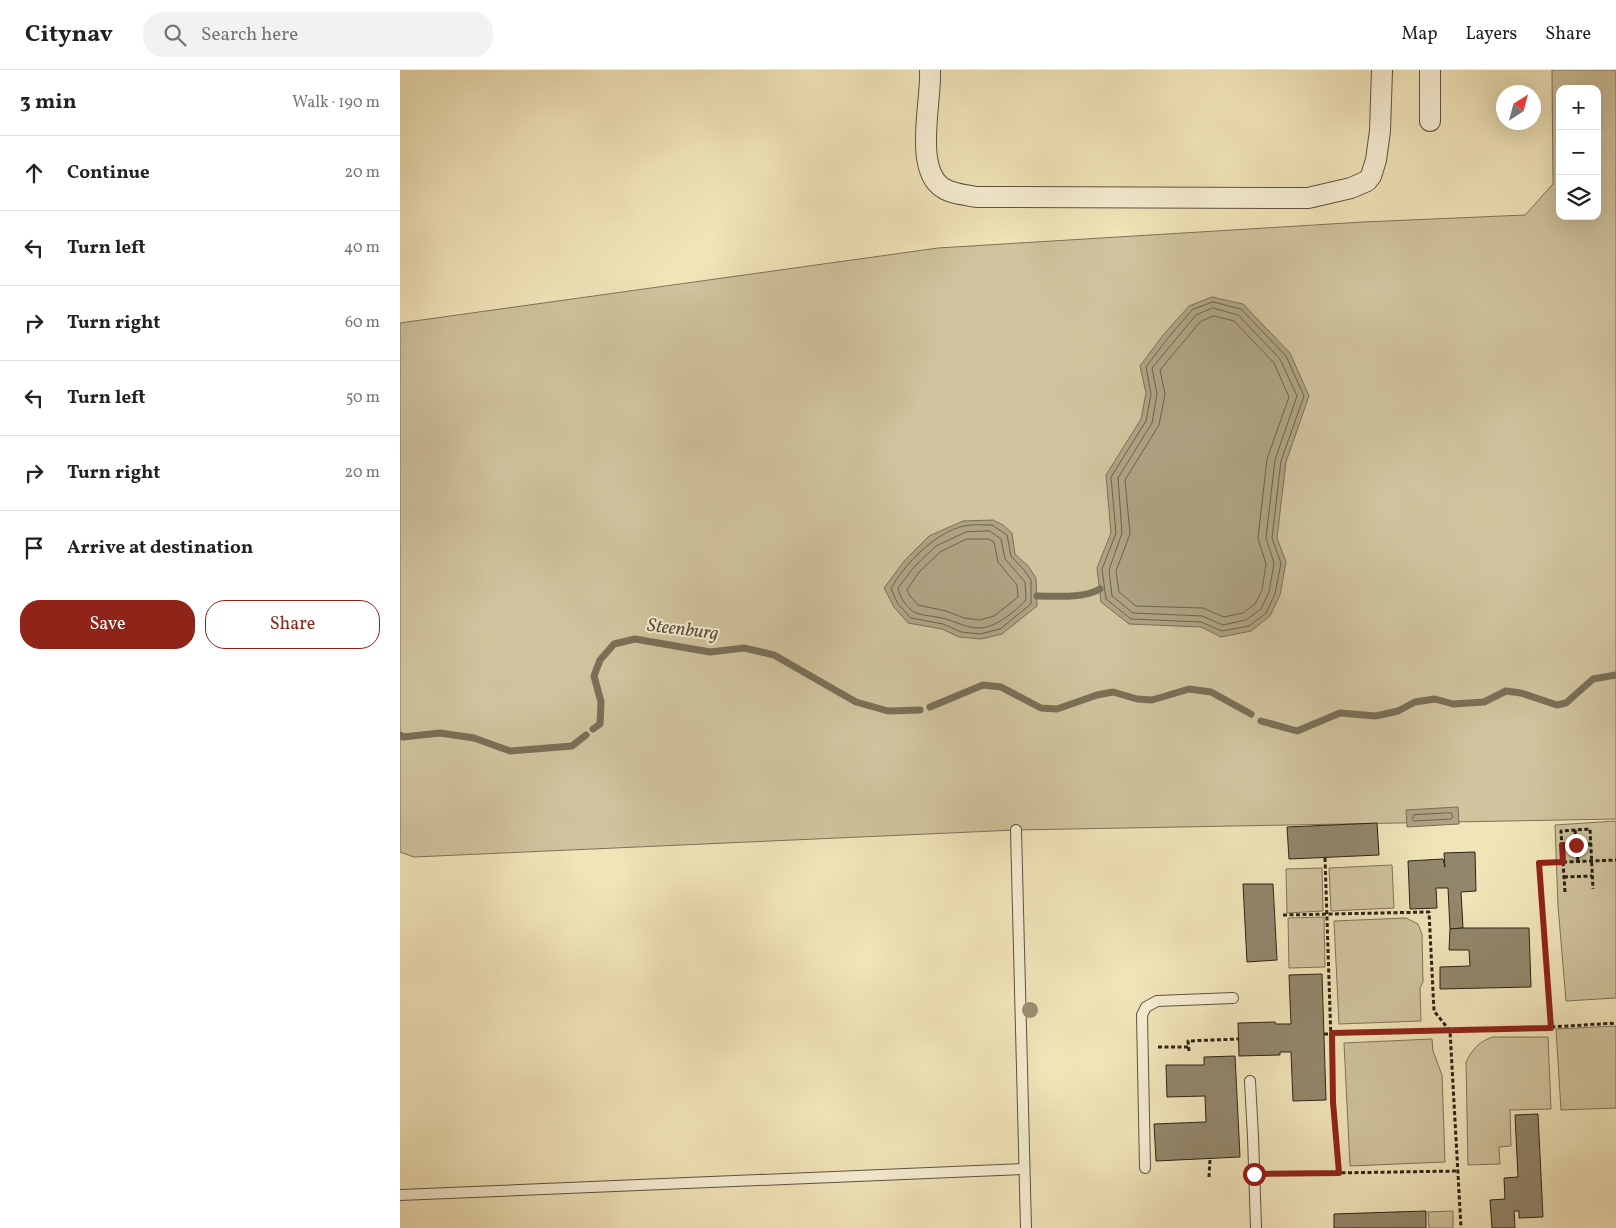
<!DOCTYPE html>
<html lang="en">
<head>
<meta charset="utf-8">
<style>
	:root { --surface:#fff; --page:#f2f2f2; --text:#222; --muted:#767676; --line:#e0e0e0; --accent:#8f2418 }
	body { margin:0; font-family:Vollkorn,serif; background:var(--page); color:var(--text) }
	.controls { position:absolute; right:15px; top:15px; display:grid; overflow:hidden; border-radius:10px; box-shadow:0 5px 20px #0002 }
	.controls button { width:45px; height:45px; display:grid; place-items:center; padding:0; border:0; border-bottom:1px solid var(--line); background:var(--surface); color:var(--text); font:25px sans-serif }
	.compass { position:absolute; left:1096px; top:15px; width:45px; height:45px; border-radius:50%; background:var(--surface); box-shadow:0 5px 20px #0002; rotate:36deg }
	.stop { position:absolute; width:15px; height:15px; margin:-11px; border:4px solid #8f2418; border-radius:50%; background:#fff }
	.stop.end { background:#8f2418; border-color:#fff; box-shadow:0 1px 5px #0008 }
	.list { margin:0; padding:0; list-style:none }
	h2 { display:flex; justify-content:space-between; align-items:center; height:65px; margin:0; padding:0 20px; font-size:21px }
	h2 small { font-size:16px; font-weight:400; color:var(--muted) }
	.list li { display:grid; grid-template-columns:32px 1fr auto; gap:15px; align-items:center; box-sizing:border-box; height:75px; padding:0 20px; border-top:1px solid var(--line) }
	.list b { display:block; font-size:19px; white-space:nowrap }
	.list em { font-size:16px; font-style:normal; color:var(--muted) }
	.actions { display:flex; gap:10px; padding:15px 20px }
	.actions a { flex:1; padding:11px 0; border:1px solid var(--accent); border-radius:20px; text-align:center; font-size:18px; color:var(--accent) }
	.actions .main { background:var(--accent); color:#fff }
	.icon { flex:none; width:28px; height:28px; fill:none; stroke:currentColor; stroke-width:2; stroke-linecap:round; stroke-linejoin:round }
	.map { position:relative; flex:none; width:1216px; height:1158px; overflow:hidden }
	header { display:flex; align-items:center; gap:30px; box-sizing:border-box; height:70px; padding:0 25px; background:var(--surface); border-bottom:1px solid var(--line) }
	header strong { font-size:24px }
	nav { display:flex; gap:28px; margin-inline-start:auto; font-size:18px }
	.search { width:350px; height:45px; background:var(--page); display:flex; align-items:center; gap:12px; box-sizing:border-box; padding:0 18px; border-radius:20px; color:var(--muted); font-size:19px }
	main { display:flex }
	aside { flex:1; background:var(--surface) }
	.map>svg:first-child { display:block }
</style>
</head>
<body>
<header>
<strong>Citynav</strong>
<div class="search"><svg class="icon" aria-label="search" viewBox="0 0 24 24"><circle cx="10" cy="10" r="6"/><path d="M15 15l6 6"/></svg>Search here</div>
<nav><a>Map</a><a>Layers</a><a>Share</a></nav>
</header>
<main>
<aside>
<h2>3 min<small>Walk · 190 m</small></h2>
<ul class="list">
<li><svg class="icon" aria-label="ahead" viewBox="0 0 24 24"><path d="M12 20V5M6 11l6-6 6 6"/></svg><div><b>Continue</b></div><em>20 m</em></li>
<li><svg class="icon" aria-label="left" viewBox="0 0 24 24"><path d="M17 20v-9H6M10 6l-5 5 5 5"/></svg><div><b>Turn left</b></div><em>40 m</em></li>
<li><svg class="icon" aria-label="right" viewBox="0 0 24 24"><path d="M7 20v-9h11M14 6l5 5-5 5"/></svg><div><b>Turn right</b></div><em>60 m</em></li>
<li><svg class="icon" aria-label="left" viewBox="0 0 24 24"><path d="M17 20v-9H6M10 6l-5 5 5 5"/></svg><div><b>Turn left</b></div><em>50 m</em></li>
<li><svg class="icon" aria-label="right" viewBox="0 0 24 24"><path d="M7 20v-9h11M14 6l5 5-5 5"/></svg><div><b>Turn right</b></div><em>20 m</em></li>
<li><svg class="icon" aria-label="arrive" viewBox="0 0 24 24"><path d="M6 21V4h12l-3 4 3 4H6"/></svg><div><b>Arrive at destination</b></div></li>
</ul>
<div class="actions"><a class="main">Save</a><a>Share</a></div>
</aside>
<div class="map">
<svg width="1216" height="1158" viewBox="0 0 1216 1158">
	<rect width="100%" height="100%" fill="#f1e4b9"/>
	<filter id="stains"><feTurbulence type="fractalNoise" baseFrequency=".004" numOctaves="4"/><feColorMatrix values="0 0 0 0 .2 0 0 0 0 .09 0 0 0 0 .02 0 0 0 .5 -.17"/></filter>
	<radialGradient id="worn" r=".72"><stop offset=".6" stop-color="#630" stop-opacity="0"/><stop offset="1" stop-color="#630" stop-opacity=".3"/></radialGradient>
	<!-- green -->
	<g fill="#d0c39d" stroke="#7e735a" fill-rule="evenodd">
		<path d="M1152,0H1216V749L616,760L14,787L0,782V253L538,178L963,152L1125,145L1153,114ZM1160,19H1197V146H1160Z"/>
		<path d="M1216,751V928L1166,931L1158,836L1155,755Z"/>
		<path d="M992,795L994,838L931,841L929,798Z"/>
		<path d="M922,798L923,841L887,843L886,799Z"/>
		<path d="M924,847L925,897L889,898L888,848Z"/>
		<path d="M1006,848L1018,854L1022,864L1023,912L1020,918L1021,951L939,954L934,851Z"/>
		<path d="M1216,956V1038L1161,1040L1156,959Z"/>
		<path d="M1093,967H1148L1151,1039L1110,1040L1111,1076L1099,1077L1100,1094L1068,1095L1066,992C1072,980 1079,971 1093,967Z"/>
		<path d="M1032,969L1033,981L1042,1005L1045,1092L950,1096L944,973Z"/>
		<path d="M1053,1141V1158H1029L1028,1142Z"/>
	</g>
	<!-- water -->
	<g fill="#aea282" stroke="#7a6f57">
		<path d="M812,227L843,234L890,283L909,326L886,392L877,468L886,492L880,525L870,546L851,561L821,567L801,557L729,554L701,532L697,498L711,463L706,405L741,349L746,323L740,296L764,264L789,236Z"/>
		<path d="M593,450L603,455L612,463L615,484L628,496L636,508L637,536L602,564L581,569L559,567L542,559L508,553L494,537L484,518L505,490L529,466L563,451Z"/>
		<path d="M1058,737L1059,754L1007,757L1006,740Z"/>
	</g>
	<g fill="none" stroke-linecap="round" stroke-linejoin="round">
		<!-- shore -->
		<g stroke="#6d624c" stroke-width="1">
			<path d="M813,232L841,239L886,286L904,326L881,391L872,468L881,493L875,524L866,543L849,556L822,561L801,552L731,549L706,529L702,499L716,463L711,407L746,351L751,324L746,297L768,268L792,240Z"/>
			<path d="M813,238L838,245L880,289L897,326L875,390L866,468L874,493L869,522L861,539L846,550L823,555L802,546L733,543L712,526L709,500L722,463L718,408L752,353L757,324L752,298L796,245Z"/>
			<path d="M814,246L834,251L874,293L889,327L867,389L858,468L866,494L862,520L855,534L843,543L824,547L803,538L736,536L719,522L716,501L730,464L725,410L759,355L765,324L760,300L800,252Z"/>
			<path d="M592,455L607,465L611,486L624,500L631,510V534L600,559L580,564L561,562L543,554L511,548L498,534L491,519C504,494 536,462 564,456C572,454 583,455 592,455Z"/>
			<path d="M590,461L601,469L605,489L625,512L626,530C614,542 597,557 580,558C566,558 555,551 542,548C534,546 524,546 516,543C507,539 499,526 498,518L514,497L536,476L566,462Z"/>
			<path d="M567,469H589L594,472L598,492L617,515L618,527L594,546L580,550L564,548L546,541L518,535L510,526L507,520L519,502L540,482Z"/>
			<path d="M1051,743L1053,747L1051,749L1014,751L1012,749L1014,745Z"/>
		</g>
		<!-- stream -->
		<g stroke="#7a6f57" stroke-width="7">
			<path d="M637,526C658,526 681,529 700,519"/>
			<path d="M530,637L583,615L601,617L641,638L657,639L697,625L713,622L737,629L752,630L789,619L811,622L851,644"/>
			<path d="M861,651L897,661L940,643L976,646L998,641L1015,632L1035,629L1053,634L1084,632L1106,621L1121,623L1157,635L1166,633L1193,609L1216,605"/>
			<path d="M193,659L200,654L201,632L194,606L200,590L214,574L235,569L310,582L344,578L374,585L456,632L488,641L520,640"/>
			<path d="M0,665L3,667L40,663L74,668L110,681L172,676L186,665"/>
		</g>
	</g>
	<!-- building -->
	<g fill="#92876b" stroke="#2c2316">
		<path d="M977,753L979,785L889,789L887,757Z"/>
		<path d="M1075,782L1076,821L1061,822L1063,858L1050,859L1048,818H1036L1037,838L1010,839L1008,791L1043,789L1045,797L1044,783Z"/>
		<path d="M843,814H873L877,890L847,892Z"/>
		<path d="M1063,858H1129L1131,917L1040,919V897L1070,896L1069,880H1049L1050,859Z"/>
		<path d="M922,904L926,1030L893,1031L891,982H880V985L839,986L838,953L875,952L876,954H891L889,905Z"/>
		<path d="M835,986L840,1087L756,1091L754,1054L806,1052L805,1026L767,1027L766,995H804V987Z"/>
		<path d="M1138,1044L1143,1147L1119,1148V1141H1114L1115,1158H1092L1090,1130L1105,1129L1104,1108L1118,1107L1115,1045Z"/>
		<path d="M1026,1141V1158H934V1144Z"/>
	</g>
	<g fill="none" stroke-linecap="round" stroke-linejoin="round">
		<defs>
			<g id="lane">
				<path d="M616,760L626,1158"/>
				<path d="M850,1011L853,1067L856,1158"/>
				<path d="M745,1098L742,945L746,937L757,931L833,928"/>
				<path d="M0,1125L624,1099"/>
			</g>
			<g id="street">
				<path d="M530,0C532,30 513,99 543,118C552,124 566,125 577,127L908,128L951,118L967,111L971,106L976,90L980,61L982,0"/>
				<path d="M1030,51V0"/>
			</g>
		</defs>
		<!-- lane casing -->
		<use href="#lane" stroke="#5d533f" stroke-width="12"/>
		<!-- street casing -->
		<use href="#street" stroke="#5d533f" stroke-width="22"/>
		<!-- path -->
		<g stroke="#2c2316" stroke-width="3" stroke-dasharray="4 2.5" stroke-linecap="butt">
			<path d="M1175,760L1178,791"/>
			<path d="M1162,775L1191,774"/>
			<path d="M925,788L933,1032L939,1103"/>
			<path d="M1164,807L1192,806"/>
			<path d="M1165,822L1161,761L1190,759L1193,819"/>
			<path d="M883,845L1029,842L1034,941L1050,961L1061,1158"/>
			<path d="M1151,957L1139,793L1216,790"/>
			<path d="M924,964L1151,957L1216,953"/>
			<path d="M758,977H788"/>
			<path d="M789,981L788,971L838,969"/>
			<path d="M870,1104L1058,1101"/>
			<path d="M809,1107L810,1089"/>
		</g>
		<!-- lane -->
		<use href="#lane" stroke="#f6edd2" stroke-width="10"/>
		<!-- street -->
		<use href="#street" stroke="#f6edd2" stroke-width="20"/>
	</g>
	<!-- trees -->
	<circle fill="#9b9072" cx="630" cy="940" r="8"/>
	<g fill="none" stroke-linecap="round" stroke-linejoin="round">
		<!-- route -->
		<path stroke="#8f2418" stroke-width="6" d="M854,1104L939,1103L933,1032L932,963L1151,958L1139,793L1163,792L1162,775H1176"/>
	</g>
	<g text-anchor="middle" stroke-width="4" stroke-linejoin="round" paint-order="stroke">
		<!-- water labels -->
		<g font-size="19" font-style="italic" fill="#5a4f3c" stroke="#f6edd2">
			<text transform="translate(283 558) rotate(7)" y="7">Steenburg</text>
		</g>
	</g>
	<rect width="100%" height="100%" filter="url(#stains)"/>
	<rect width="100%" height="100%" fill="url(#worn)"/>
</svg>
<div class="controls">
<button>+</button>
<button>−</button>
<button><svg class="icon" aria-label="layers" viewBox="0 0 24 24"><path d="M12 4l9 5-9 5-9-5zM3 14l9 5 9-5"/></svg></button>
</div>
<svg class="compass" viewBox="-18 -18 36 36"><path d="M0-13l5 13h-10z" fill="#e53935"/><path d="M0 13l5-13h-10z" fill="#767676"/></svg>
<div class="stop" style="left:854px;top:1104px"></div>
<div class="stop end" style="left:1176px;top:775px"></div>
</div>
</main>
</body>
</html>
